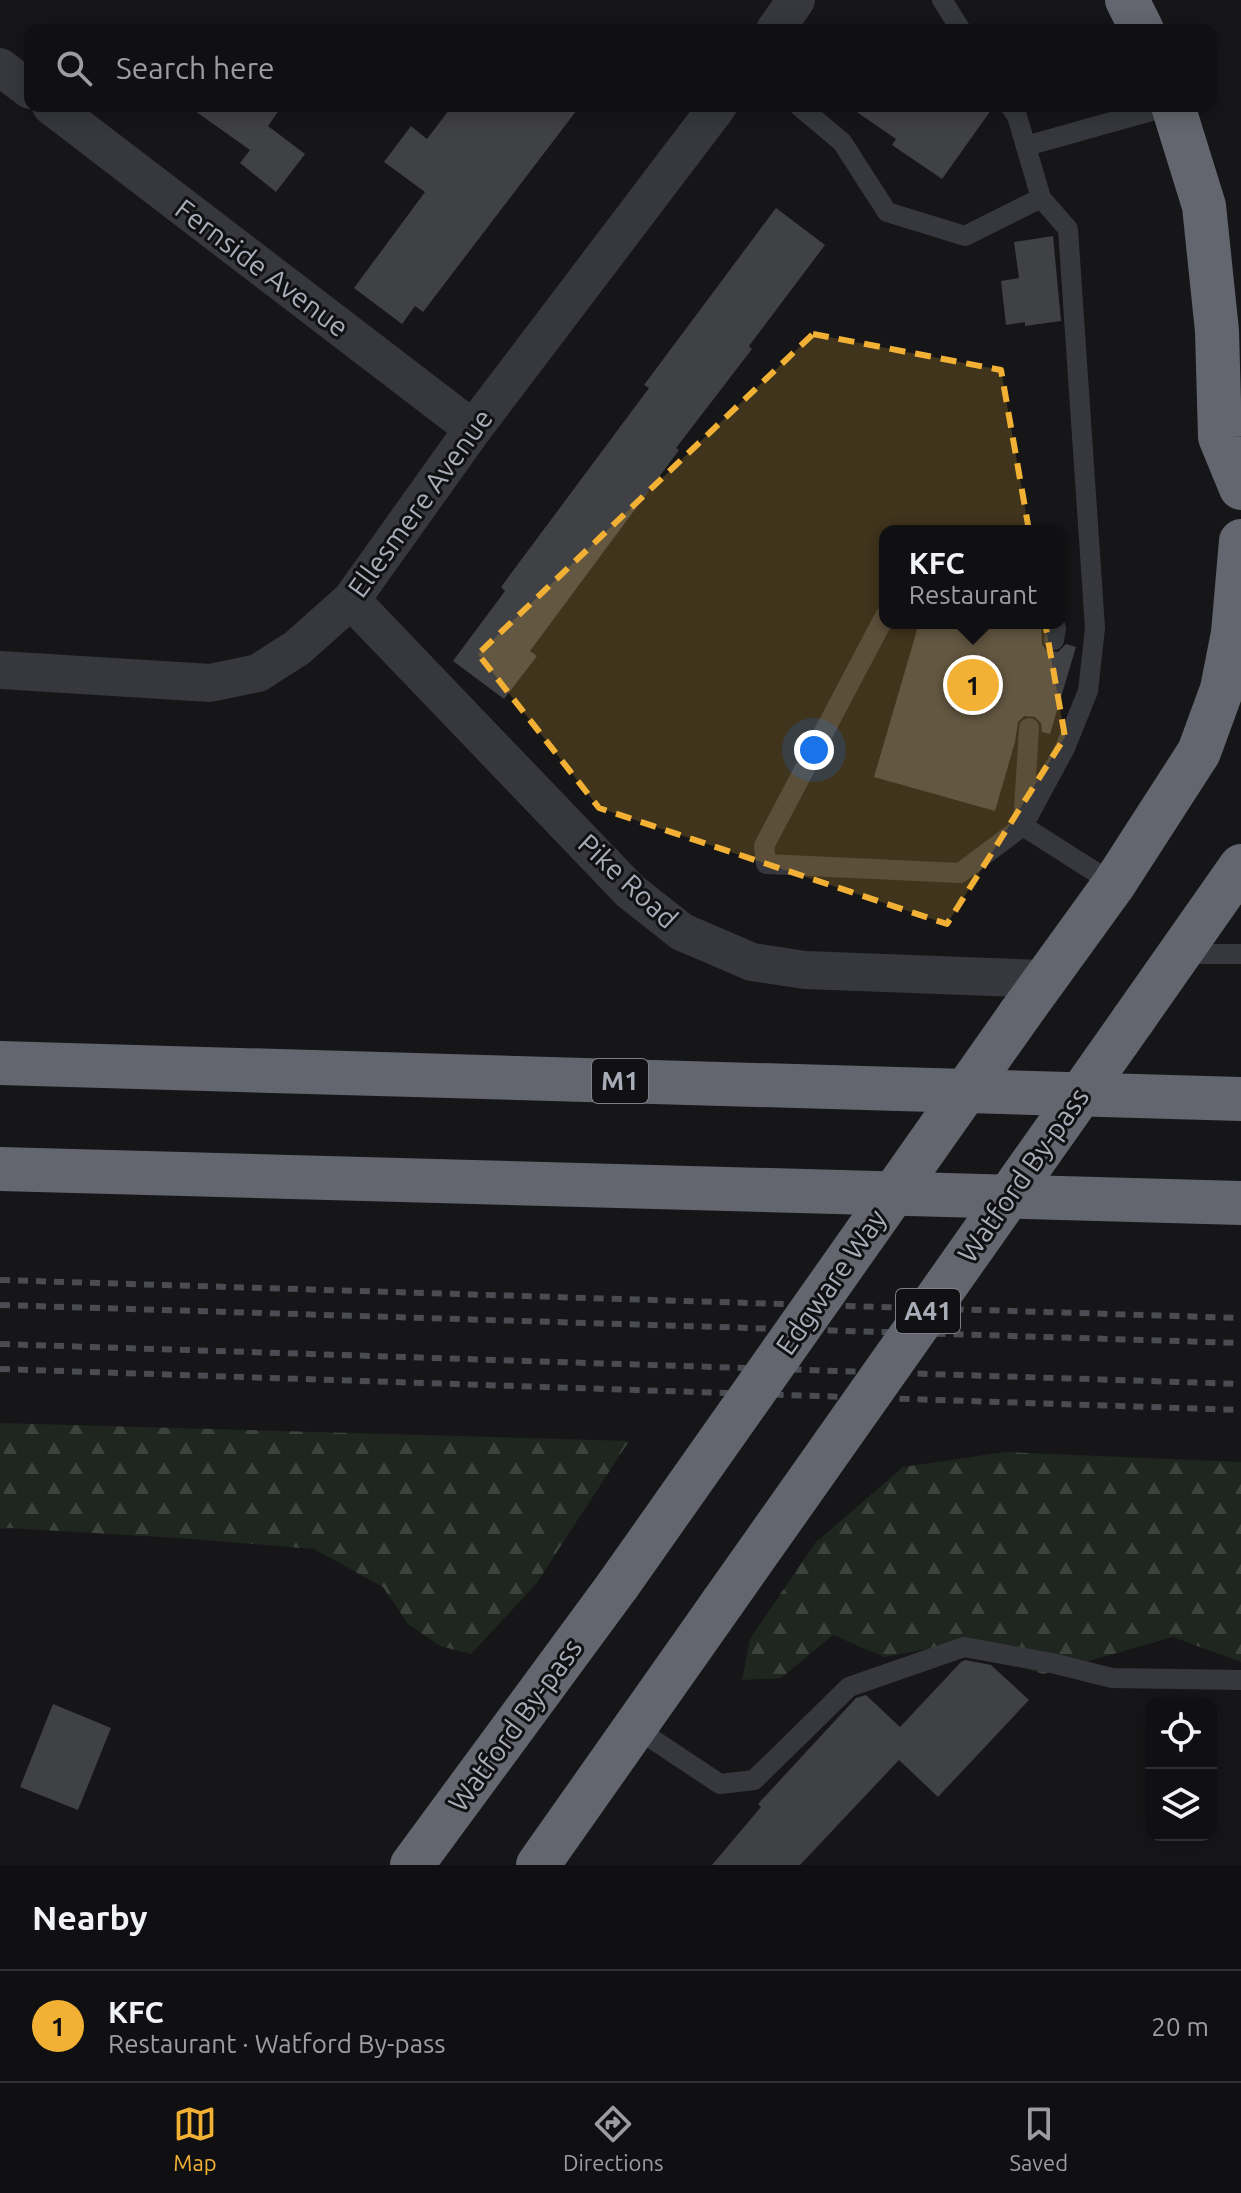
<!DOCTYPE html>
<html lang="en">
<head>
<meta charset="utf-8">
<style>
	:root { --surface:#101012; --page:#1e1e20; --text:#f1f3f6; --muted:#9c9d9f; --line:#303032; --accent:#f2b134 }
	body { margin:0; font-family:Ubuntu,sans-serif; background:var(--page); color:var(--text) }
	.controls { position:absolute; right:24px; bottom:24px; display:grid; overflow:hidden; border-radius:16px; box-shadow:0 4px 20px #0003 }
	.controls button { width:72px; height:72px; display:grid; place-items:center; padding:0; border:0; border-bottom:2px solid var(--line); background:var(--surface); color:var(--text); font:40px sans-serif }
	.you { position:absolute; left:814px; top:750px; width:28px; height:28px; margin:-20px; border:6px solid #fff; border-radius:50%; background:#1a73e8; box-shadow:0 0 0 12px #1a73e833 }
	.badge { display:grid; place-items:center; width:52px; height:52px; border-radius:50%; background:var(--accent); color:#111; font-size:26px; font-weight:700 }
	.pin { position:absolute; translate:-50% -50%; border:4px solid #fff; box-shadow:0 2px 8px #0006 }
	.popup { position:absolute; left:879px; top:525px; width:188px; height:104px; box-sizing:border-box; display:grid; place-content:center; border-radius:16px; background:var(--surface); filter:drop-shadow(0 2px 6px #0005); font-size:26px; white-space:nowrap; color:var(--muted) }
	.popup b { font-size:30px; color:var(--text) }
	.popup::after { content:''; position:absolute; left:50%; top:100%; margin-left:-16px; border:16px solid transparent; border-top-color:var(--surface) }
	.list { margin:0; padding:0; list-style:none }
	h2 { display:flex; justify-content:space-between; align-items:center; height:104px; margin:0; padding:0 32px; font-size:34px }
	h2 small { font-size:26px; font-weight:400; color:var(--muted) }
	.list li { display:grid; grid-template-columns:52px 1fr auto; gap:24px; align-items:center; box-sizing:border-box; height:112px; padding:0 32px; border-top:2px solid var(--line) }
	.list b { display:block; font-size:30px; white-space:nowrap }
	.list p { margin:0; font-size:26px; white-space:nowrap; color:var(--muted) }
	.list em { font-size:26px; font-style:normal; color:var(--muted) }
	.icon { flex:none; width:44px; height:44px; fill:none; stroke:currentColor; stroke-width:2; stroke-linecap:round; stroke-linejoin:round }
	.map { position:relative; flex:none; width:1241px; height:1865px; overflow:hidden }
	.search { position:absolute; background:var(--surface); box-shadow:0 4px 20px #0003; left:24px; right:24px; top:24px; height:88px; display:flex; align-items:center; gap:20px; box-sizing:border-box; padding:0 28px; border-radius:16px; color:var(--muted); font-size:30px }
	.sheet { height:216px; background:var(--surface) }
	nav { display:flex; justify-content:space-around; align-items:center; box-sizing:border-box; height:112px; border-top:2px solid var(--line); background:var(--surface); font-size:22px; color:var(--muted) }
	nav a { display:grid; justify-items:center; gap:4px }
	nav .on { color:var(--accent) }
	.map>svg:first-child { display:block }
</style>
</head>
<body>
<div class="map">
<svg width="1241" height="1865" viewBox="0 0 1241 1865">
	<defs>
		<pattern id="forest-firs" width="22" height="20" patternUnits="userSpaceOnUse" patternTransform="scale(2)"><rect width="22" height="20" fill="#1e261f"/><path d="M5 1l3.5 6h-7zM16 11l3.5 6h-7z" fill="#3c433d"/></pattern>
	</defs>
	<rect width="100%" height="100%" fill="#161618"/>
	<!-- forest -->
	<g fill="url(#forest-firs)">
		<path d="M0,1423L629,1441L536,1584L471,1654L440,1646L408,1624L383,1587L314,1549L179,1538L9,1528L0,1529Z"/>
		<path d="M1005,1452L1241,1462V1662L1173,1637L1043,1674L951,1645L884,1657L833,1635L781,1678L742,1680L750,1639L815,1543L903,1467Z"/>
	</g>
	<!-- building -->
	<g fill="#404145">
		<path d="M188,106H282L261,136L268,126L305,154L276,192L240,163L250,150Z"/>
		<path d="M452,106H580L423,312L415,306L402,324L354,288L425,192L384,162L411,126L427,139Z"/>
		<path d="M848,106H994L942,179L892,145L896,139Z"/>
		<path d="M776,208L825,245L749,346L752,349L676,448L679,450L530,651L537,656L504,699L453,661L505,591L501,587L649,388L644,385Z"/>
		<path d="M1053,236L1061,321L1025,326V322L1006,325L1001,281L1019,278L1014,242Z"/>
		<path d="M919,623H1041L1042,644L1046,650L1058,652L1066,644L1076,647L1050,734L1042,732L1041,723L1035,717L1024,716L1018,722L1015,742L995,811L874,777Z"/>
		<path d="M965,1660L991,1665L1029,1700L938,1797L899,1760L800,1865H712L761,1807L758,1804L856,1698L866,1695L900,1727L961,1662Z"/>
		<path d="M53,1704L111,1728L78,1810L20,1787Z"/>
	</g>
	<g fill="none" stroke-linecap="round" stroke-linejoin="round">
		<!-- lane -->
		<g stroke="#37383d" stroke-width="20">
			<path d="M942,0L961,30"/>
			<path d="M799,106L842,142L887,212L965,236L1041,198"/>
			<path d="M1010,106L1017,116L1041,198L1068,229L1095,628L1088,691L1065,748L1023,826L1114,884"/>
			<path d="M1026,146L1169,106"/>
			<path d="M885,616L764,846L766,864L960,873L1023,826L1029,728"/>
			<path d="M1054,640L1056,628L1054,623"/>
			<path d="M1181,954H1241"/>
			<path d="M634,1727L720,1784L754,1780L849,1687L964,1647L1052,1663L1112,1678L1241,1680"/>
		</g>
		<!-- street -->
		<g stroke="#37383d" stroke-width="38">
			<path d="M775,30L796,0"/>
			<path d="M0,67L30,90"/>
			<path d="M51,106L473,429"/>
			<path d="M351,600L630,891L682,932L752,962L805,970L1043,979"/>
			<path d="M0,670L210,683L258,673L297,648L351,600L473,429L718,106"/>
		</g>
		<!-- highway -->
		<g stroke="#63666e" stroke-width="44">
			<path d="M1127,0L1142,30"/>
			<path d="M1173,106L1204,206L1217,331L1220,437L1241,488"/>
			<path d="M1020,1014L1114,884L1199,752L1222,689L1233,633L1241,541"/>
			<path d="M1133,1020L1241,866"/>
			<path d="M0,1063L1241,1099"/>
			<path d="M0,1169L1241,1203"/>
			<path d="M412,1865L618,1585"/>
			<path d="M538,1865L723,1602"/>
		</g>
		<!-- rail -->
		<g stroke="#4a4c52" stroke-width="6" stroke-dasharray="10 8" stroke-linecap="butt">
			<path d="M0,1280L1241,1318"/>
			<path d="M0,1305L1241,1343"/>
			<path d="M0,1344L1241,1384"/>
			<path d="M0,1369L1241,1410"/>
		</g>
		<!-- highway-bridge -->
		<g stroke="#63666e" stroke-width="44">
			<path d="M618,1585L1020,1014"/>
			<path d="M723,1602L1133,1020"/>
		</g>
	</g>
	<!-- marked area -->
	<path fill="#f2b134" fill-opacity="0.2" stroke="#f2b134" stroke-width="6" stroke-dasharray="16 10" stroke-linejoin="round" d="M813,334L1001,370L1065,737L947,924L599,808L478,654Z"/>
	<g text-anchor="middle" stroke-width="6" stroke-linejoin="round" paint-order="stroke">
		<!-- shield labels -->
		<g fill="#111113" stroke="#7b7e86" stroke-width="2">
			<rect x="592" y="1059" width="56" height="44" rx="6"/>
			<rect x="896" y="1289" width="64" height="44" rx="6"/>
		</g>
		<g font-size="26" font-weight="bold" fill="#a8adb8">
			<text x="620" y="1090">M1</text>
			<text x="928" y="1320">A41</text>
		</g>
		<!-- street labels -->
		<g font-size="28" fill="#a8adb8" stroke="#111113">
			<text transform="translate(262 268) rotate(37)" y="10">Fernside Avenue</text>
			<text transform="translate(420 503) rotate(-54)" y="10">Ellesmere Avenue</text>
			<text transform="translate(628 881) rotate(43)" y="10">Pike Road</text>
			<text transform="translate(1023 1175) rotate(-55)" y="10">Watford By-pass</text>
			<text transform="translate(831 1282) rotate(-55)" y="10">Edgware Way</text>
			<text transform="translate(515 1725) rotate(-54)" y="10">Watford By-pass</text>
		</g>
	</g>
</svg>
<div class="controls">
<button><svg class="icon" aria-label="locate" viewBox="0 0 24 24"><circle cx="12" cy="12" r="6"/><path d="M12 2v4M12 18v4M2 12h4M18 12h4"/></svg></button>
<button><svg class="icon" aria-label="layers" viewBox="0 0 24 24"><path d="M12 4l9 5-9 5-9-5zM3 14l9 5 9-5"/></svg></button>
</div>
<div class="you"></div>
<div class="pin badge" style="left:973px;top:685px">1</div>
<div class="popup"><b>KFC</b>Restaurant</div>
<div class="search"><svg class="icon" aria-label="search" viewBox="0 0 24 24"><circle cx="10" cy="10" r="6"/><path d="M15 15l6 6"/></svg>Search here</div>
</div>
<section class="sheet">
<h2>Nearby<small></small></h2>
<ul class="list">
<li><span class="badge">1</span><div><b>KFC</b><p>Restaurant · Watford By-pass</p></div><em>20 m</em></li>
</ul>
</section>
<nav>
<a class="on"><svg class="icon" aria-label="map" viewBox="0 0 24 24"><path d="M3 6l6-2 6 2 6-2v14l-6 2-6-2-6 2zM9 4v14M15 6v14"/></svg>Map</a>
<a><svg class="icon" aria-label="directions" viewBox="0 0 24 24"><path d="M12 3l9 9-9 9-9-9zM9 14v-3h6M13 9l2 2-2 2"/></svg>Directions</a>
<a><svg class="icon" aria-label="saved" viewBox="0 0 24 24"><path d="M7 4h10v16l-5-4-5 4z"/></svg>Saved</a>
</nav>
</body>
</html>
